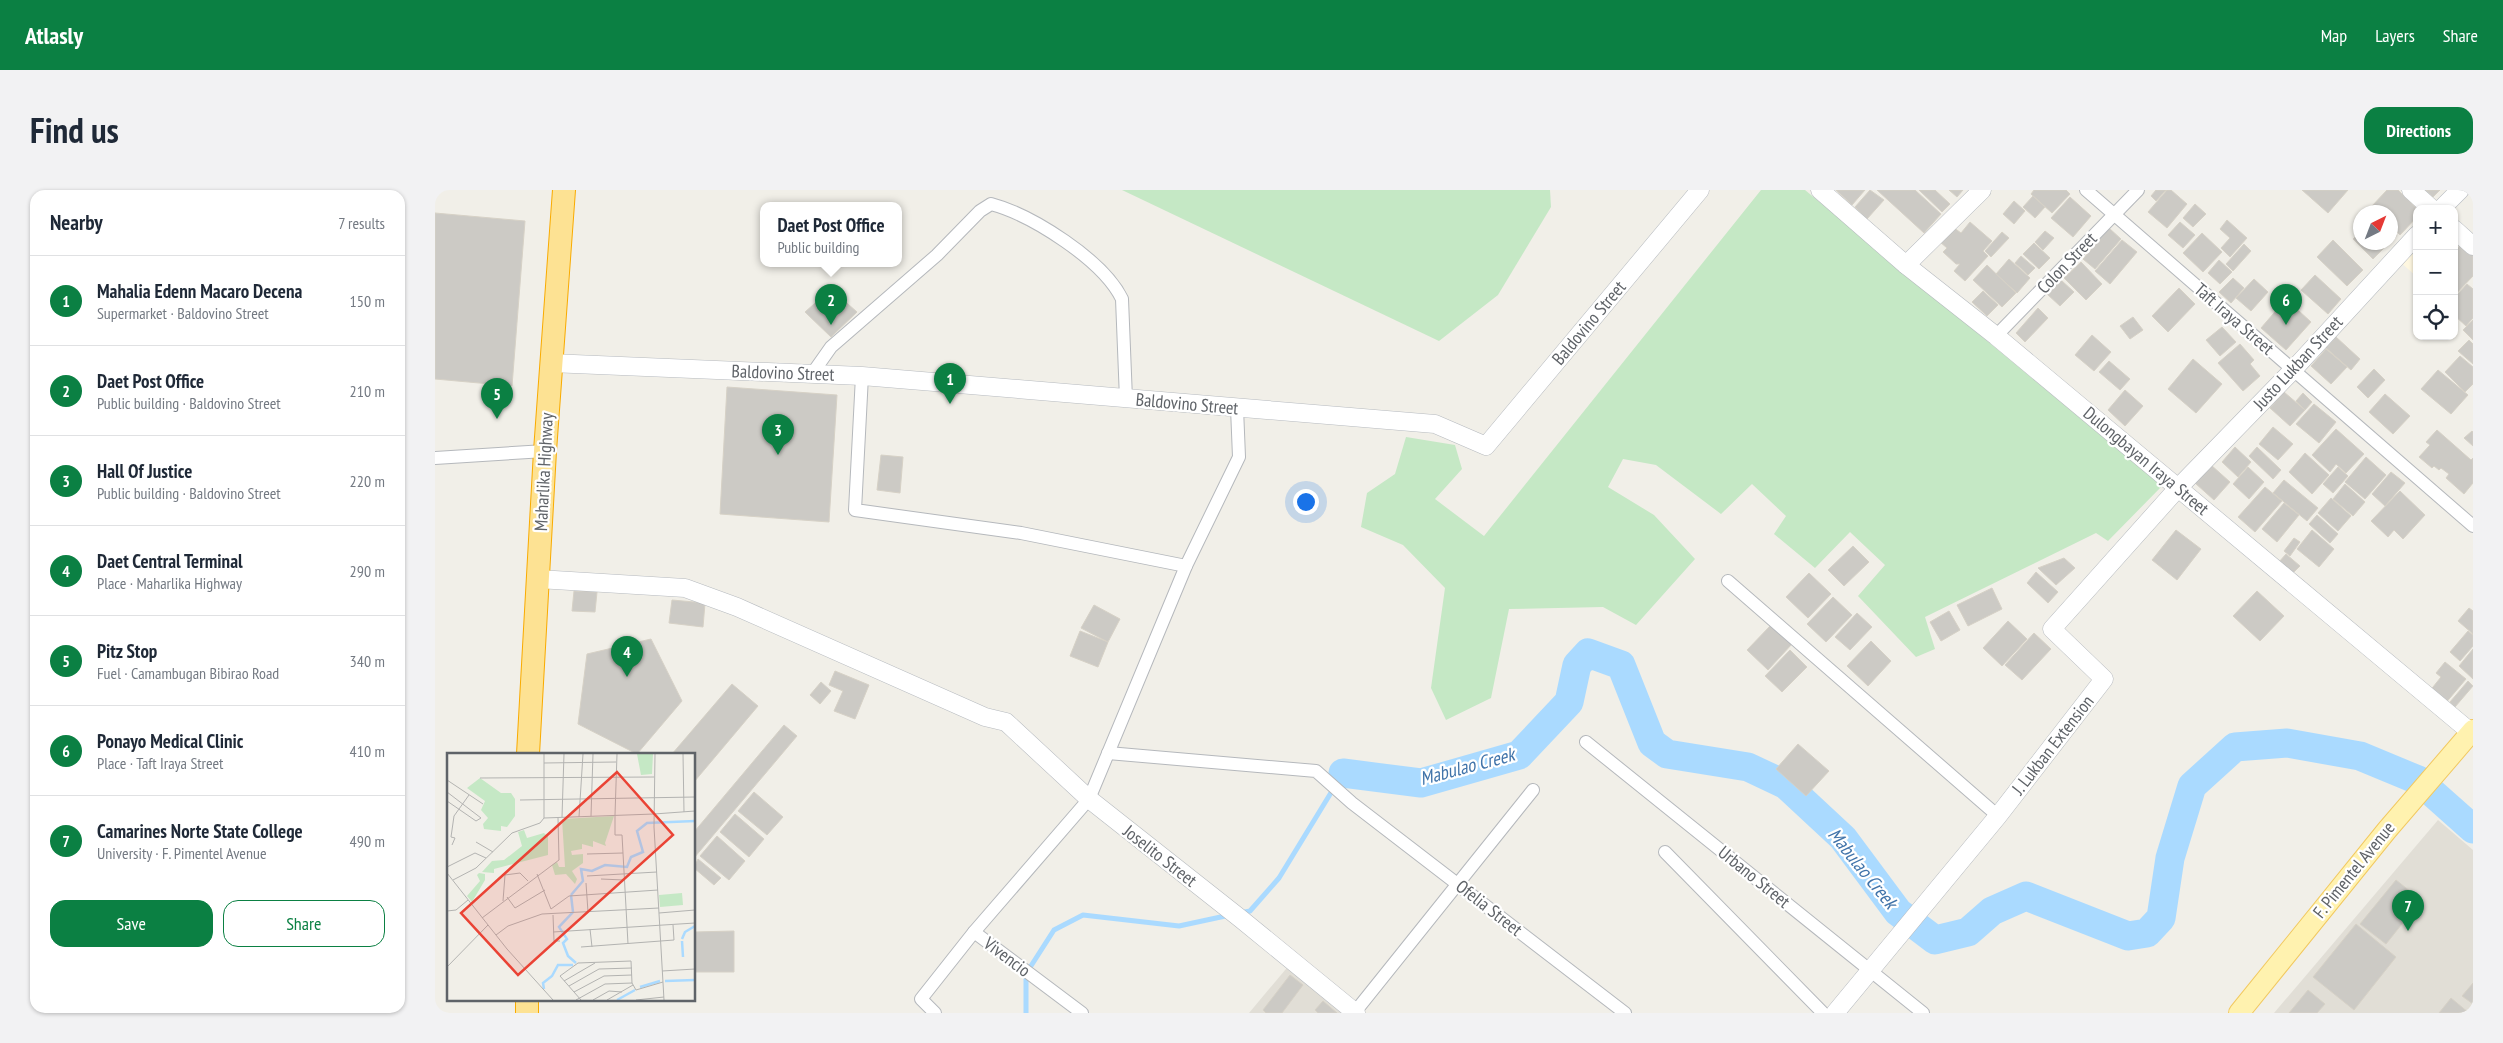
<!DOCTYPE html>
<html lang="en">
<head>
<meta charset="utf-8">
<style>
	:root { --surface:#fff; --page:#f2f2f3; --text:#1f2937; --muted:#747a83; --line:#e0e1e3; --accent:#0b8043 }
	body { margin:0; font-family:"PT Sans Narrow",sans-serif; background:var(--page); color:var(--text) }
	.controls { position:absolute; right:15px; top:15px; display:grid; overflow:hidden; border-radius:10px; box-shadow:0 1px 4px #0004 }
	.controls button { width:45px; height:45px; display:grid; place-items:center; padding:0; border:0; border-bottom:1px solid var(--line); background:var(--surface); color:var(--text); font:25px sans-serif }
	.compass { position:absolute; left:1918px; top:15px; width:45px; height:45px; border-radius:50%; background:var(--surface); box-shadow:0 1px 4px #0004; rotate:42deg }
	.you { position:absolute; left:870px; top:311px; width:18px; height:18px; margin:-12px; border:4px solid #fff; border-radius:50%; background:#1a73e8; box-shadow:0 0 0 8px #1a73e833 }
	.badge { display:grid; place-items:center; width:32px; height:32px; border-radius:50%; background:var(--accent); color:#fff; font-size:16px; font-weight:700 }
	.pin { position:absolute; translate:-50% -41px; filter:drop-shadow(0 1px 2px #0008) }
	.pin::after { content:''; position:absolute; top:26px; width:18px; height:15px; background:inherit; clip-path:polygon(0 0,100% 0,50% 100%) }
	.popup { position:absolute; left:325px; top:12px; width:142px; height:65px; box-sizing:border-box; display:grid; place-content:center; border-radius:10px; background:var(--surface); filter:drop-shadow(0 1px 4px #0005); font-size:16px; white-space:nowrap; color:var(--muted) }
	.popup b { font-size:19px; color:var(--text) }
	.popup::after { content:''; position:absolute; left:50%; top:100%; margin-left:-10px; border:10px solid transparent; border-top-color:var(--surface) }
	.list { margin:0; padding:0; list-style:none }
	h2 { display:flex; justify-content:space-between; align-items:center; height:65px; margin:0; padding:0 20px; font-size:21px }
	h2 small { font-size:16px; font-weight:400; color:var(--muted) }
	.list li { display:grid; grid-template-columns:32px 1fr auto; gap:15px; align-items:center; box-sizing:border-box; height:90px; padding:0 20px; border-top:1px solid var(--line) }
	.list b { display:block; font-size:19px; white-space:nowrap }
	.list p { margin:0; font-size:16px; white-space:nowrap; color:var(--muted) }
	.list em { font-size:16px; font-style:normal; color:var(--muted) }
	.actions { display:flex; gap:10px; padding:15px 20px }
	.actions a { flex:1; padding:11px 0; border:1px solid var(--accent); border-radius:15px; text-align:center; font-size:18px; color:var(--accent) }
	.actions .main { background:var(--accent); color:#fff }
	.icon { flex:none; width:28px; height:28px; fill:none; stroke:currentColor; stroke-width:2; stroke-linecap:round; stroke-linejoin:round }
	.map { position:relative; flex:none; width:2038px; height:823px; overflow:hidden; border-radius:15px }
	header { display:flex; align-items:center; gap:30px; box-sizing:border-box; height:70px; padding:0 25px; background:var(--accent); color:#fff }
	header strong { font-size:24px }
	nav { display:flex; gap:28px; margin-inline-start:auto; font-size:18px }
	.intro { display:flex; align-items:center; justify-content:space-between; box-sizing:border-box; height:120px; padding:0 30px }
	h1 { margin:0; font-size:35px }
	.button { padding:12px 22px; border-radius:15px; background:var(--accent); color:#fff; font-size:18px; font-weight:700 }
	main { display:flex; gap:30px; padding:0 30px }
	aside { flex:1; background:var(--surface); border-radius:15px; box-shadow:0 1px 4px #0004 }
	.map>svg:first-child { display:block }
</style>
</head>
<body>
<header>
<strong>Atlasly</strong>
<nav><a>Map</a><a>Layers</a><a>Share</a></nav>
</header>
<div class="intro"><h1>Find us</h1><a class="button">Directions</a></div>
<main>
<aside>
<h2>Nearby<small>7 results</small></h2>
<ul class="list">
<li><span class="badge">1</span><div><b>Mahalia Edenn Macaro Decena</b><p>Supermarket · Baldovino Street</p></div><em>150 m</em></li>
<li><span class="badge">2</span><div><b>Daet Post Office</b><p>Public building · Baldovino Street</p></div><em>210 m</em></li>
<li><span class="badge">3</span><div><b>Hall Of Justice</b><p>Public building · Baldovino Street</p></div><em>220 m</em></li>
<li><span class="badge">4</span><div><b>Daet Central Terminal</b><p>Place · Maharlika Highway</p></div><em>290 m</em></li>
<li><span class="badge">5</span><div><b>Pitz Stop</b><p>Fuel · Camambugan Bibirao Road</p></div><em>340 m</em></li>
<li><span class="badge">6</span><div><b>Ponayo Medical Clinic</b><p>Place · Taft Iraya Street</p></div><em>410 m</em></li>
<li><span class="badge">7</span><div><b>Camarines Norte State College</b><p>University · F. Pimentel Avenue</p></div><em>490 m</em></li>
</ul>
<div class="actions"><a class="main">Save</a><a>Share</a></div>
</aside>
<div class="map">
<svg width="2038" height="823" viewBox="0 0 2038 823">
	<rect width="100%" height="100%" fill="#f1efe8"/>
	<!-- commercial -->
	<path fill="#fef7e0" d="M1982,51V87L1963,70Z"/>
	<!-- education -->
	<g fill="#e1ded6">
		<path d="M2003,630L2038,660V823H1839Z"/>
		<path d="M856,773L915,823H814Z"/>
	</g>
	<!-- green -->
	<g fill="#c5e8c5">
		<path d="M687,0H1115L1116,17L1063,105L1004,151Z"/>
		<path d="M1326,0H1370L1727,296L1673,351L1661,343L1490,427L1500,459L1481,467L1423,406L1450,375L1415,342L1380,378L1339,344L1351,326L1317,294L1286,324L1221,275L1188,269L1173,297L1219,325L1260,369L1201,435L1168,417L1074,419L1056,508L1011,530L996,498L1010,398L968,355L926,337L932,303L960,284L971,247L1020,255L1027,279L1000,309L1049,346Z"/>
	</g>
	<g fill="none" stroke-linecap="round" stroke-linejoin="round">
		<!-- stream -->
		<g stroke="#aadaff" stroke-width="5">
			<path d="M805,723L815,721L844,688L908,583"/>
			<path d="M591,823V785L594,779L619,740L648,725L744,736L795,725"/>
		</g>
		<!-- river -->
		<path stroke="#aadaff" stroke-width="29" d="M908,583L986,593L1084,565L1134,512L1142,475L1153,463L1186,475L1217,553L1232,564L1313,577L1351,595L1408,648L1463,722L1500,750L1533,742L1557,721L1591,706L1693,746L1712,743L1726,728L1735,668L1757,596L1800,557L1852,553L1925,566L1983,590L2038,639"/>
	</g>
	<!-- building -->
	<g fill="#cccac5" stroke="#d6d1c6">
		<path d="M1401,0H1430L1417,15Z"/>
		<path d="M1435,0L1449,10L1432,29L1420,17Z"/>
		<path d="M1442,0H1480L1506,24L1489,43Z"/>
		<path d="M1484,0H1500L1515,14L1507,22Z"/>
		<path d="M1514,0H1528L1522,7Z"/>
		<path d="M1599,0H1631L1635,4L1617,23L1596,4Z"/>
		<path d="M1721,0H1731L1721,11L1716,6Z"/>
		<path d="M1732,0H1736L1752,14L1732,38L1713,22Z"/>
		<path d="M1867,0H1913L1893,23Z"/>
		<path d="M1952,0H1963L1982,19V27L1965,45L1956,36V22H1942L1936,17Z"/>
		<path d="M1990,0H2005L1998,7Z"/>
		<path d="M1598,6L1610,17L1600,28L1588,17Z"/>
		<path d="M1635,7L1656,26L1638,47L1616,28Z"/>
		<path d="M1579,11L1590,21L1579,34L1568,24Z"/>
		<path d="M1760,14L1771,24L1758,37L1748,28Z"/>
		<path d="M0,23L90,31L77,196L0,189Z"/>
		<path d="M1792,30L1812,48L1795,67L1786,58L1795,48L1785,39Z"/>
		<path d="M1535,32L1557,51L1548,61L1553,66L1530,91L1519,81L1525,74H1521L1508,62L1512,58L1505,52L1518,37L1526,43Z"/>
		<path d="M1745,32L1760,45L1748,58L1733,45Z"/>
		<path d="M1674,38L1686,49L1660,79L1648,69Z"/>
		<path d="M1956,39L1962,45L1956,52Z"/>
		<path d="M1610,41L1619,48L1608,60L1600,52Z"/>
		<path d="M1926,41V52H1955L1938,69L1918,49Z"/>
		<path d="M1567,42L1574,48L1556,67L1550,61Z"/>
		<path d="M1767,43L1787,62L1768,82L1748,63Z"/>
		<path d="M1687,50L1702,62L1675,94L1660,81Z"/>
		<path d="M1898,50L1928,80L1912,96L1882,67Z"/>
		<path d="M2028,52L2038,61V86L2019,106V62Z"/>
		<path d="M1599,53L1615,68L1604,79L1588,64Z"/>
		<path d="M1809,54L1816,61L1798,81L1791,74Z"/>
		<path d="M1586,66L1600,78L1593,85L1580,73Z"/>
		<path d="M1574,69L1595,88L1582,103L1561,84Z"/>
		<path d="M1784,70L1797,82L1785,94L1773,83Z"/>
		<path d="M1646,72L1667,94L1651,110L1629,88Z"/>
		<path d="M1552,75L1581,103L1567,117L1538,90Z"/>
		<path d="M1880,85L1906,109L1893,124L1866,100Z"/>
		<path d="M1798,88L1809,98L1796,113L1784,102Z"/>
		<path d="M1819,89L1833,102L1816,121L1801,108Z"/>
		<path d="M1626,90L1639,102L1625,116L1612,104Z"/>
		<path d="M2032,94L2038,99V128L2031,136L2019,125V108Z"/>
		<path d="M1744,98L1760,114L1733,142L1717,126Z"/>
		<path d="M396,99L422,122L396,147L370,122Z"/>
		<path d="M1548,101L1563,115L1552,126L1537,112Z"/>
		<path d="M1851,109L1876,132L1851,160L1826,138Z"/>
		<path d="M1603,118L1613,128L1590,152L1581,143Z"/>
		<path d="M1698,127L1708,140L1695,149L1685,136Z"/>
		<path d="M2038,130V150L2028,140Z"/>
		<path d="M1787,137L1801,152L1785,166L1771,150Z"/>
		<path d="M1657,145L1676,162L1659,181L1640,165Z"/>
		<path d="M1901,147L1925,169L1916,180L1891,158Z"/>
		<path d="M2034,150L2038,154V174L2023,161Z"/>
		<path d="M1805,154L1819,170L1815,174L1825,186L1808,201L1783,173Z"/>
		<path d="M1891,159L1912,177L1896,194L1876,176Z"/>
		<path d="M2025,166L2038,177V194L2030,202L2010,182Z"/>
		<path d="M1758,169L1787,194L1761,223L1733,199Z"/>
		<path d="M1674,171L1695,189L1685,200L1664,182Z"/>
		<path d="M1939,179L1950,190L1933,208L1922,197Z"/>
		<path d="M2003,180L2033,205L2016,224L1986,199Z"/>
		<path d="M292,197L402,205L394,332L285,324Z"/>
		<path d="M1690,200L1708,216L1690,236L1673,220Z"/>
		<path d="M1849,202L1870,220L1855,236L1835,218Z"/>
		<path d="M1868,203L1877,212L1870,220L1861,211Z"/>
		<path d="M1950,204L1975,226L1958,244L1934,222Z"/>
		<path d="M1879,214L1901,232L1884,253L1861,234Z"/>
		<path d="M1838,237L1858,254L1843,270L1824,254Z"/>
		<path d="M1901,239L1929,264L1911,283L1901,274L1895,282L1877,265Z"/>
		<path d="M2002,240L2036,270L2038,268V293L2029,304L2011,288L2014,284L2006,278L2004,280L1999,276L1997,278L1984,267L1995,255L1991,252Z"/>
		<path d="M2037,241L2038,242V256L2029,248Z"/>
		<path d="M1800,257L1816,272L1803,287L1787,272Z"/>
		<path d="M1822,257L1846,280L1838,289L1814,266Z"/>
		<path d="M1870,263L1894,285L1877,304L1854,282Z"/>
		<path d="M446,265L468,267L465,303L442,300Z"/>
		<path d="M1931,267L1951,285L1930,309L1910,292Z"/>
		<path d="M1776,275L1795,292L1779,310L1760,293Z"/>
		<path d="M1813,277L1829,292L1814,309L1798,294Z"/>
		<path d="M1903,277L1913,286L1898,303L1888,294Z"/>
		<path d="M1956,282L1970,293L1950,316L1937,304Z"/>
		<path d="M1849,290L1883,318L1872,331L1838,303Z"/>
		<path d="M1910,294L1930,312L1918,326L1898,309Z"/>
		<path d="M1830,297L1847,311L1820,342L1803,327Z"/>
		<path d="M1965,301L1990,325L1968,349L1959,340L1953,347L1936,331Z"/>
		<path d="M1896,308L1916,326L1903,341L1883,323Z"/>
		<path d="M1849,313L1864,325L1842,352L1827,339Z"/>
		<path d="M1882,325L1903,344L1895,353L1874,334Z"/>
		<path d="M1741,340L1766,359L1742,390L1717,370Z"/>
		<path d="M1877,340L1899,359L1884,377L1862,359Z"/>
		<path d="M1859,348L1865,352L1855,366L1849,361Z"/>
		<path d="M1418,356L1434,372L1409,396L1393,380Z"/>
		<path d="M1851,364L1865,376L1858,383L1844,372Z"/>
		<path d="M1629,368L1640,378L1621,395L1603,378Z"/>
		<path d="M1601,382L1623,402L1613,413L1592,393Z"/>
		<path d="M1374,383L1396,404L1373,428L1351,407Z"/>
		<path d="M1557,398L1567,419L1533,436L1522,415Z"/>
		<path d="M139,401L162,402L160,422L137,421Z"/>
		<path d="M1822,401L1849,426L1825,451L1798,426Z"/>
		<path d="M1398,407L1417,425L1391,452L1372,434Z"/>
		<path d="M237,410L270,413L268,437L234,433Z"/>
		<path d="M659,415L685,429L673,452L646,438Z"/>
		<path d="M2034,418L2038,421V444L2023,431Z"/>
		<path d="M1514,421L1525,440L1506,451L1495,432Z"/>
		<path d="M1422,423L1437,437L1415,460L1400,447Z"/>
		<path d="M1573,431L1592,449L1567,476L1548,458Z"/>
		<path d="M1336,435L1357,454L1333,480L1312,460Z"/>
		<path d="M645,441L673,452L663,477L635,466Z"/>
		<path d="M2033,441L2038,445V456L2025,471L2015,462Z"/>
		<path d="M1599,443L1616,459L1587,490L1570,475Z"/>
		<path d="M216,449L247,511L202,564L143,534L152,464Z"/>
		<path d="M1436,451L1456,471L1433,496L1412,476Z"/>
		<path d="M2038,459V489L2024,476Z"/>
		<path d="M1355,460L1372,477L1347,502L1330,486Z"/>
		<path d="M2010,472L2031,489L2009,515L1994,502L2006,487L2001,483Z"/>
		<path d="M400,481L434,495L420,529L399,521L408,501L394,495Z"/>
		<path d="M2033,491L2038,496L2020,517L2015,512Z"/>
		<path d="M386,492L396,501L385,514L375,505Z"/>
		<path d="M297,494L323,516L259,592V564H237Z"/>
		<path d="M349,535L362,546L259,668V642Z"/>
		<path d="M1363,554L1394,581L1371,606L1341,579Z"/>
		<path d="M319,602L348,627L332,645L303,621Z"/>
		<path d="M300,624L329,649L314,667L285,642Z"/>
		<path d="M282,646L310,671L294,690L265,666Z"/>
		<path d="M263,669L286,688L279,695L259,678Z"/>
		<path d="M1961,690L1986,710L1951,754L1925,734Z"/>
		<path d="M1921,734L1961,767L1919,820L1878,787Z"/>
		<path d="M299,741V782H259V742Z"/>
		<path d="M855,785L868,795L847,823H831L828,820Z"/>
		<path d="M2038,793V814L2027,806Z"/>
		<path d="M1873,800L1890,814L1882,823H1854Z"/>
		<path d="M2016,808L2034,823H2004Z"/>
		<path d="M888,811L902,823H883L880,820Z"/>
	</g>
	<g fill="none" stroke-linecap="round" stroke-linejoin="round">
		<defs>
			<g id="street">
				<path d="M1651,0L2038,336"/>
				<path d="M1561,146L1703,0"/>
				<path d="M377,184L396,157L502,65L545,21L556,14C597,25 668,70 687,109L691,209"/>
				<path d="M427,186L420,320L586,343L751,376"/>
				<path d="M0,268L110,261"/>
				<path d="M1293,391L1563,626"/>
				<path d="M1151,552L1488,823"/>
				<path d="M673,563L881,581L917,613L1190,823"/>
				<path d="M1230,662L1388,823"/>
				<path d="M539,742L647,823"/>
				<path d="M920,822L1098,600"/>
				<path d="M500,823L486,809L539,742L654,609L751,376L804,267L802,218"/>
			</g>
			<g id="secondary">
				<path d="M1385,0L1471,75L1561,146L2038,544"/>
				<path d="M1976,0L1997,19"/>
				<path d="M2006,19L2025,0"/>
				<path d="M2019,39L2038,56"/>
				<path d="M1471,75L1547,0"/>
				<path d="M115,173L427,186L1000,234L1051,256L1265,0"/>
				<path d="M103,389L250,398L302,417L550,527L571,532L654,609L806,729L921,823"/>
				<path d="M1400,823L1563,626L1669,489L1617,439L1743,298L1857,181L1982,45"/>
			</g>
			<path id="primary" d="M1804,823L1952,640L2038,540"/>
			<g id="highway">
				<path d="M93,564L110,261L129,0"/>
				<path d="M92,823V809"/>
			</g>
		</defs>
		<!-- street casing -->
		<use href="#street" stroke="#b5b8bc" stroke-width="14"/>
		<!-- secondary casing -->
		<use href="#secondary" stroke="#b6babf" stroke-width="19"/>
		<!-- primary casing -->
		<use href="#primary" stroke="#f2c960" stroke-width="22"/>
		<!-- highway casing -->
		<use href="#highway" stroke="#f9ab00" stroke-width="24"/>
		<!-- street -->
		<use href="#street" stroke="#fff" stroke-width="12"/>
		<!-- secondary -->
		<use href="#secondary" stroke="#fff" stroke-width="18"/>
		<!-- primary -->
		<use href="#primary" stroke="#fff2af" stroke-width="20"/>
		<!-- highway -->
		<use href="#highway" stroke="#fde293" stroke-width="22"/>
	</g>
	<g text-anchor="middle" stroke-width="4.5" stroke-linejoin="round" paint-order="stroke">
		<!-- street labels -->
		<g font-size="18" fill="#5f6368" stroke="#fff">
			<text transform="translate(1632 73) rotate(-46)" y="6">Colon Street</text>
			<text transform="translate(1799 129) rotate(41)" y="6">Taft Iraya Street</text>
			<text transform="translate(1154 133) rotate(-50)" y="6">Baldovino Street</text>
			<text transform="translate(1863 173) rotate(-47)" y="6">Justo Lukban Street</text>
			<text transform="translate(348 183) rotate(2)" y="6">Baldovino Street</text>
			<text transform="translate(752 214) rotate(5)" y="6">Baldovino Street</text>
			<text transform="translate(1711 271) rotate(40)" y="6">Dulongbayan Iraya Street</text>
			<text transform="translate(109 282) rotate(-87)" y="6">Maharlika Highway</text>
			<text transform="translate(1618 555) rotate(-52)" y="6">J. Lukban Extension</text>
			<text transform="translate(725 666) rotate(38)" y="6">Joselito Street</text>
			<text transform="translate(1919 680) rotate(-51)" y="6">F. Pimentel Avenue</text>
			<text transform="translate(1319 687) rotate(39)" y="6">Urbano Street</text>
			<text transform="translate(1054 718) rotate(38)" y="6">Ofelia Street</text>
			<text transform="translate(572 767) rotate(37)" y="6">Vivencio</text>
		</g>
		<!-- water labels -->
		<g font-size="19" font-style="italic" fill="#4174aa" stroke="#fff">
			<text transform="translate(1032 576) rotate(-15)" y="7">Mabulao Creek</text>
			<text transform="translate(1428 678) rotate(51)" y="7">Mabulao Creek</text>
		</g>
	</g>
	<!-- overview -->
	<g transform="translate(12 563)">
		<rect width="248" height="248" fill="#f1efe8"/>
		<path d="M190,1H206L205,21L194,22ZM33,25L54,40H64L68,46V63L60,74L54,73V78L37,76L36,71L41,65L34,57L38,48L20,35ZM167,63L158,90L159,93L146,88V94L135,91V96L124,98L125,102L136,101V110L125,118L130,126L128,131L119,121L108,122L105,112L110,109L112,114H118L115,66ZM77,77L80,85L97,80L101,84V102L47,116V120L35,119L45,108L57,107L75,93L71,79ZM32,120L38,121V127L25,149L20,143L33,128L30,122ZM235,140L236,152L213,154L212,142Z" fill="#c5e8c5"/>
		<path fill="none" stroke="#aadaff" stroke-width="2.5" d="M124,142L126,159L112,174L120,186L116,190L121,203L129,210M124,142L136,128L134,116L145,118L158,112L180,114L184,104L196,99L190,78L200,70L248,68M235,186L238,179L248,173M235,188L236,204M218,228L248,227M193,234L213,228M97,236L96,230L105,223L111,212H126M170,247L188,237"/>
		<path fill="none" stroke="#b3b3b1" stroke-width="1" d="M97,1V65M208,1L207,74L217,247M236,1L237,59M97,10L169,9M33,25L207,24M0,27L36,51M0,39L34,65L29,68L0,48M73,47L248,44M207,61L248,58M168,62V82H175L181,191M168,62L170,1M144,63L146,1M115,64L117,1M132,64L136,1M97,65L207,61M29,89L46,99M5,92L8,85L4,84L7,63L22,42M140,101L176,100M0,114L28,100L39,105M0,120L60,196L106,247M90,121L104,156M140,123L210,119M154,126L177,127M6,127L29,115L65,80L93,70L97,65M139,130L141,159M60,144L68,155L98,137M56,148L58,122L73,120L81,128M104,156L122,143L211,137M0,158L9,157L21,147M212,160L248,157M106,162L107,188H113M35,165L112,107L111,65M143,176L145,194M106,179L248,170M49,182L61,173L95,161L212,155M134,194L227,187L226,172M0,214L41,172M215,218L248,216M117,228L148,210M122,233L152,216L185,215M127,239L157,223L185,222M129,247L158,231L185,230M134,247L113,223L131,210L184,208L185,230L189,237L216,229M146,247L162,238L175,239M160,247L186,232M189,247L217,244"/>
		<path fill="#ea4335" fill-opacity="0.15" stroke="#ea4335" stroke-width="2.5" d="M170,19L226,82L71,222L14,160Z"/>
		<rect width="248" height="248" fill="none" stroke="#5f6368" stroke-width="2.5"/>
	</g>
</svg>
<div class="controls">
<button>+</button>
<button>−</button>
<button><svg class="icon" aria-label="locate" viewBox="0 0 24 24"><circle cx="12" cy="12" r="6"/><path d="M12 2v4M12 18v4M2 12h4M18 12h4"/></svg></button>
</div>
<svg class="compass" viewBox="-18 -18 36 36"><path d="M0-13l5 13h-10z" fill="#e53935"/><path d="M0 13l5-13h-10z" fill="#747a83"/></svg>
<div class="you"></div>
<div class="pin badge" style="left:515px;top:214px">1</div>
<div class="pin badge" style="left:396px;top:135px">2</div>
<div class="popup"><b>Daet Post Office</b>Public building</div>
<div class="pin badge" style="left:343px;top:265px">3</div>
<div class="pin badge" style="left:192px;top:487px">4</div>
<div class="pin badge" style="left:62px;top:229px">5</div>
<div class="pin badge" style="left:1851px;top:135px">6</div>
<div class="pin badge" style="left:1973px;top:741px">7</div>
</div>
</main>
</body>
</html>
